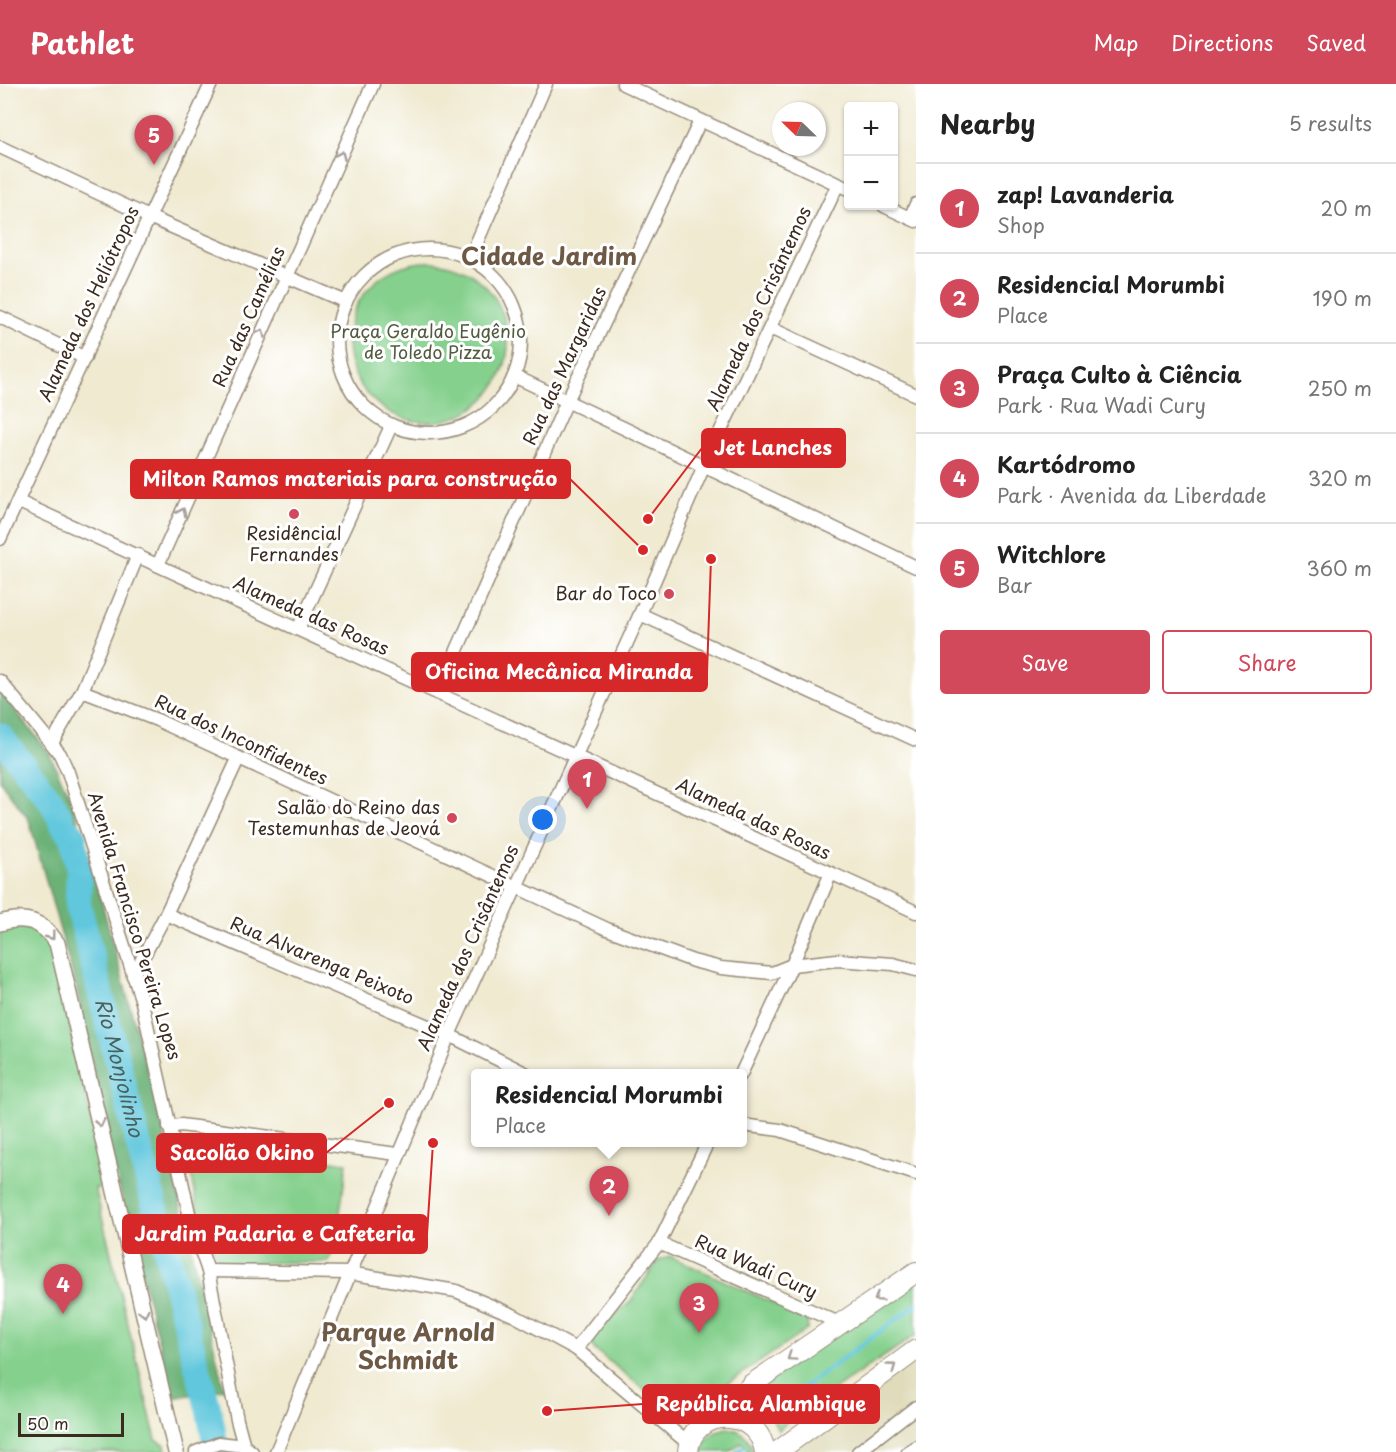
<!DOCTYPE html>
<html lang="en">
<head>
<meta charset="utf-8">
<style>
	:root { --surface:#fff; --page:#f2f2f2; --text:#222; --muted:#767676; --line:#e0e0e0; --accent:#d1495b }
	body { margin:0; font-family:"Playpen Sans",sans-serif; background:var(--page); color:var(--text) }
	.controls { position:absolute; right:18px; top:18px; display:grid; overflow:hidden; border-radius:6px; box-shadow:0 2px 4px #0004 }
	.controls button { width:54px; height:54px; display:grid; place-items:center; padding:0; border:0; border-bottom:2px solid var(--line); background:var(--surface); color:var(--text); font:30px sans-serif }
	.compass { position:absolute; left:772px; top:18px; width:54px; height:54px; border-radius:50%; background:var(--surface); box-shadow:0 2px 4px #0004; rotate:293deg }
	.scale { position:absolute; left:18px; bottom:15px; width:106px; box-sizing:border-box; padding-left:6px; border:3px solid #3b2a1e; border-top:0; font-size:16px; line-height:21px; white-space:nowrap; color:#3b2a1e; -webkit-text-stroke:4px #fff; paint-order:stroke }
	.you { position:absolute; left:543px; top:736px; width:21px; height:21px; margin:-15px; border:4px solid #fff; border-radius:50%; background:#1a73e8; box-shadow:0 0 0 9px #1a73e833 }
	.badge { display:grid; place-items:center; width:39px; height:39px; border-radius:50%; background:var(--accent); color:#fff; font-size:20px; font-weight:700 }
	.pin { position:absolute; translate:-50% -50px; filter:drop-shadow(0 2px 3px #0008) }
	.pin::after { content:''; position:absolute; top:32px; width:21px; height:18px; background:inherit; clip-path:polygon(0 0,100% 0,50% 100%) }
	.popup { position:absolute; left:471px; top:985px; width:276px; height:78px; box-sizing:border-box; display:grid; place-content:center; border-radius:6px; background:var(--surface); filter:drop-shadow(0 2px 4px #0005); font-size:20px; white-space:nowrap; color:var(--muted) }
	.popup b { font-size:22px; color:var(--text) }
	.popup::after { content:''; position:absolute; left:50%; top:100%; margin-left:-12px; border:12px solid transparent; border-top-color:var(--surface) }
	.list { margin:0; padding:0; list-style:none }
	h2 { display:flex; justify-content:space-between; align-items:center; height:78px; margin:0; padding:0 24px; font-size:26px }
	h2 small { font-size:20px; font-weight:400; color:var(--muted) }
	.list li { display:grid; grid-template-columns:39px 1fr auto; gap:18px; align-items:center; box-sizing:border-box; height:90px; padding:0 24px; border-top:2px solid var(--line) }
	.list b { display:block; font-size:22px; white-space:nowrap }
	.list p { margin:0; font-size:20px; white-space:nowrap; color:var(--muted) }
	.list em { font-size:20px; font-style:normal; color:var(--muted) }
	.actions { display:flex; gap:12px; padding:18px 24px }
	.actions a { flex:1; padding:14px 0; border:2px solid var(--accent); border-radius:6px; text-align:center; font-size:21px; color:var(--accent) }
	.actions .main { background:var(--accent); color:#fff }
	.map { position:relative; flex:none; width:916px; height:1368px; overflow:hidden }
	header { display:flex; align-items:center; gap:36px; box-sizing:border-box; height:84px; padding:0 30px; background:var(--accent); color:#fff }
	header strong { font-size:28px }
	nav { display:flex; gap:33px; margin-inline-start:auto; font-size:21px }
	main { display:flex }
	aside { flex:1; background:var(--surface) }
	.map>svg:first-child { display:block }
</style>
</head>
<body>
<header>
<strong>Pathlet</strong>
<nav><a>Map</a><a>Directions</a><a>Saved</a></nav>
</header>
<main>
<div class="map">
<svg width="916" height="1368" viewBox="0 0 916 1368">
	<rect width="100%" height="100%" fill="#fff"/>
	<filter id="ink" filterUnits="userSpaceOnUse"><feTurbulence type="fractalNoise" baseFrequency=".0167" numOctaves="2"/><feDisplacementMap in="SourceGraphic" scale="12" xChannelSelector="R" yChannelSelector="G"/><feConvolveMatrix kernelMatrix="1 2 1 2 8 2 1 2 1" color-interpolation-filters="sRGB"/></filter>
	<filter id="wash" filterUnits="userSpaceOnUse"><feTurbulence type="fractalNoise" baseFrequency=".008" numOctaves="4" result="noise"/><feDisplacementMap in="SourceGraphic" scale="24" xChannelSelector="R" yChannelSelector="G"/><feGaussianBlur stdDeviation="1.35" result="paint"/><feColorMatrix in="noise" values="0 0 0 0 0 0 0 0 0 0 0 0 0 0 0 0 0 1.4 0 .05"/><feComposite in="paint" operator="in"/></filter>
	<g filter="url(#wash)">
		<rect width="100%" height="100%" fill="#f0ead1"/>
		<!-- built -->
		<path fill="#e0dcbb" d="M916,1277V1368H796L804,1357Z"/>
		<!-- green -->
		<g fill="#85d08d" stroke="#607d56" stroke-width="1.5">
			<circle cx="428" cy="258" r="80"/>
			<path d="M21,843C37,846 47,851 52,868L107,1103L95,1104L156,1356L165,1361L166,1368H0V848Z"/>
			<path d="M186,1059L347,1079L336,1156L329,1178L222,1179L201,1144Z"/>
			<path d="M669,1172L804,1233L807,1237L808,1245L694,1322L681,1327L667,1324L594,1265L590,1256L592,1250L629,1219L658,1177Z"/>
			<path d="M916,1193V1251L790,1335L778,1347L768,1324L751,1309Z"/>
			<path d="M726,1344C741,1345 750,1353 753,1368H746L748,1366L742,1358L729,1368H697L710,1351Z"/>
		</g>
		<!-- forest -->
		<path fill="#6cb278" stroke="#546e4b" stroke-width="1.5" d="M0,608L48,667L72,718L91,779L160,1033L224,1305L173,1314L108,1058L77,906L29,736L0,697Z"/>
		<g fill="none" stroke-linecap="round" stroke-linejoin="round">
			<!-- stream -->
			<g stroke="#60c7dd" stroke-width="4.5">
				<path d="M777,1323L916,1221"/>
				<path d="M737,1368L744,1363"/>
			</g>
			<!-- river -->
			<path stroke="#60c7dd" stroke-width="26" id="s1" d="M0,652L52,718L65,744L73,751L79,786L78,820L141,1070L209,1327L217,1368"/>
		</g>
	</g>
	<g filter="url(#ink)">
		<g fill="none" stroke-linecap="round" stroke-linejoin="round">
			<defs>
				<g id="minor">
					<path d="M623,0L848,105"/>
					<path d="M0,63L149,133L346,218"/>
					<path d="M884,122L916,137"/>
					<path d="M910,134L916,120"/>
					<circle cx="429" cy="257" r="92"/>
					<path d="M470,174L546,0"/>
					<path d="M0,233L85,274"/>
					<path d="M770,244L916,311"/>
					<path d="M514,292L916,483"/>
					<path d="M19,418L916,828"/>
					<path d="M0,455L211,0"/>
					<path d="M158,481L373,0"/>
					<path d="M640,530L916,656"/>
					<path d="M298,545L391,342"/>
					<path d="M0,597L60,670L68,688L142,918L191,1138L208,1187L237,1336L244,1362L252,1368"/>
					<path d="M82,607L138,471"/>
					<path d="M438,609L567,317L700,37"/>
					<path d="M52,659L82,607L157,636L607,845L693,877L721,884L772,889L792,881L837,876L893,880L916,886"/>
					<path d="M166,830L449,951L527,990"/>
					<path d="M133,892L166,830L238,675"/>
					<path d="M741,990L792,881L830,791"/>
					<path d="M742,1041L780,1046L916,1090"/>
					<path d="M169,1043L181,1041L397,1070"/>
					<path d="M659,1159L839,1239"/>
					<path d="M208,1187L349,1189L456,1207L513,1231L576,1265L690,1361"/>
					<path d="M576,1265L659,1159L708,1058"/>
					<path d="M196,1368L219,1359L244,1362L245,1367"/>
					<path d="M276,1368L449,951L640,530L703,384L838,100"/>
					<path d="M858,1368L916,1323"/>
					<path d="M908,1368L916,1363"/>
				</g>
				<path id="tertiary" d="M0,839C26,831 42,837 57,859L176,1368"/>
				<g id="primary">
					<path d="M723,1333L752,1300L916,1188"/>
					<path d="M688,1368C691,1323 758,1322 765,1368"/>
					<path d="M777,1368L916,1266"/>
				</g>
			</defs>
			<!-- minor casing -->
			<use href="#minor" stroke="#968a78" stroke-width="15"/>
			<!-- tertiary casing -->
			<use href="#tertiary" stroke="#968a78" stroke-width="18"/>
			<!-- primary casing -->
			<use href="#primary" stroke="#968a78" stroke-width="22"/>
			<!-- minor -->
			<use href="#minor" stroke="#fff" stroke-width="12"/>
			<!-- tertiary -->
			<use href="#tertiary" stroke="#fff" stroke-width="15"/>
			<!-- primary -->
			<use href="#primary" stroke="#fff" stroke-width="20"/>
		</g>
		<!-- one-way arrows -->
		<defs><path id="oneway-chevron" d="M-2-3.5L2.5 0L-2 3.5" fill="none" stroke-width="1.6" stroke-linecap="round" stroke-linejoin="round" transform="scale(1.5)"/></defs>
		<g stroke="#a79f9a">
			<use href="#oneway-chevron" transform="translate(341 71) rotate(-66)"/>
			<use href="#oneway-chevron" transform="translate(261 249) rotate(-66)"/>
			<use href="#oneway-chevron" transform="translate(182 428) rotate(-66)"/>
			<use href="#oneway-chevron" transform="translate(51 852) rotate(53)"/>
			<use href="#oneway-chevron" transform="translate(100 1039) rotate(77)"/>
			<use href="#oneway-chevron" transform="translate(878 1214) rotate(146)"/>
			<use href="#oneway-chevron" transform="translate(144 1229) rotate(77)"/>
			<use href="#oneway-chevron" transform="translate(791 1273) rotate(145)"/>
			<use href="#oneway-chevron" transform="translate(892 1283) rotate(-36)"/>
		</g>
	</g>
	<!-- markers -->
	<g fill="#d1495b" stroke="#fff" stroke-width="2">
		<circle cx="294" cy="430" r="6"/>
		<circle cx="669" cy="510" r="6"/>
		<circle cx="452" cy="734" r="6"/>
	</g>
	<g text-anchor="middle" stroke-width="6" stroke-linejoin="round" paint-order="stroke">
		<!-- street labels -->
		<g font-size="18" fill="#3b2a1e" stroke="#fff">
			<text transform="translate(89 220) rotate(-65)" y="6">Alameda dos Heliótropos</text>
			<text transform="translate(759 225) rotate(-65)" y="6">Alameda dos Crisântemos</text>
			<text transform="translate(249 233) rotate(-66)" y="6">Rua das Camélias</text>
			<text transform="translate(565 282) rotate(-65)" y="6">Rua das Margaridas</text>
			<text transform="translate(311 532) rotate(24)" y="6">Alameda das Rosas</text>
			<text transform="translate(241 656) rotate(25)" y="6">Rua dos Inconfidentes</text>
			<text transform="translate(753 735) rotate(25)" y="6">Alameda das Rosas</text>
			<text transform="translate(134 842) rotate(73)" y="6">Avenida Francisco Pereira Lopes</text>
			<text transform="translate(468 864) rotate(-66)" y="6">Alameda dos Crisântemos</text>
			<text transform="translate(322 877) rotate(23)" y="6">Rua Alvarenga Peixoto</text>
			<text transform="translate(756 1183) rotate(24)" y="6">Rua Wadi Cury</text>
		</g>
		<!-- park labels -->
		<g font-size="18" fill="#515c3f" stroke="#fff">
			<text x="428" y="254">Praça Geraldo Eugênio<tspan x="428" dy="21">de Toledo Pizza</tspan></text>
		</g>
		<!-- poi labels -->
		<g font-size="18" fill="#3b2a1e" stroke="#fff" text-anchor="end">
			<text x="294" y="456" text-anchor="middle">Residêncial<tspan x="294" dy="21">Fernandes</tspan></text>
			<text x="657" y="516">Bar do Toco</text>
			<text x="440" y="730">Salão do Reino das<tspan x="440" dy="21">Testemunhas de Jeová</tspan></text>
		</g>
		<!-- water labels -->
		<g font-size="20" font-style="italic" fill="#486161" stroke="#fff">
			<text dy="7" stroke="none"><textPath href="#s1" startOffset="362">Rio Monjolinho</textPath></text>
		</g>
		<!-- district labels -->
		<g font-size="24" font-weight="bold" fill="#6e5944" stroke="#fff">
			<text x="549" y="181">Cidade Jardim</text>
			<text x="408" y="1257">Parque Arnold<tspan x="408" dy="28">Schmidt</tspan></text>
		</g>
	</g>
	<!-- callouts -->
	<path fill="none" stroke="#d62828" stroke-width="2" d="M648 435L702 364M643 466L570 395M711 475L707 588M389 1019L326 1069M433 1059L427 1150M547 1327L643 1320"/>
	<g fill="#d62828" stroke="#fff" stroke-width="2">
		<circle cx="648" cy="435" r="6"/>
		<circle cx="643" cy="466" r="6"/>
		<circle cx="711" cy="475" r="6"/>
		<circle cx="389" cy="1019" r="6"/>
		<circle cx="433" cy="1059" r="6"/>
		<circle cx="547" cy="1327" r="6"/>
	</g>
	<g fill="#d62828" stroke="#d62828" stroke-width="2">
		<rect x="702" y="345" width="143" height="38" rx="6"/>
		<rect x="131" y="376" width="439" height="38" rx="6"/>
		<rect x="412" y="569" width="295" height="38" rx="6"/>
		<rect x="157" y="1050" width="169" height="38" rx="6"/>
		<rect x="123" y="1131" width="304" height="38" rx="6"/>
		<rect x="643" y="1301" width="236" height="38" rx="6"/>
	</g>
	<g font-size="20" text-anchor="middle" font-weight="bold" fill="#fff">
		<text x="773" y="371">Jet Lanches</text>
		<text x="350" y="402">Milton Ramos materiais para construção</text>
		<text x="559" y="595">Oficina Mecânica Miranda</text>
		<text x="242" y="1076">Sacolão Okino</text>
		<text x="275" y="1157">Jardim Padaria e Cafeteria</text>
		<text x="761" y="1327">República Alambique</text>
	</g>
</svg>
<div class="controls">
<button>+</button>
<button>−</button>
</div>
<svg class="compass" viewBox="-18 -18 36 36"><path d="M0-13l5 13h-10z" fill="#e53935"/><path d="M0 13l5-13h-10z" fill="#767676"/></svg>
<div class="scale">50 m</div>
<div class="you"></div>
<div class="pin badge" style="left:587px;top:725px">1</div>
<div class="pin badge" style="left:609px;top:1132px">2</div>
<div class="popup"><b>Residencial Morumbi</b>Place</div>
<div class="pin badge" style="left:699px;top:1249px">3</div>
<div class="pin badge" style="left:63px;top:1230px">4</div>
<div class="pin badge" style="left:154px;top:81px">5</div>
</div>
<aside>
<h2>Nearby<small>5 results</small></h2>
<ul class="list">
<li><span class="badge">1</span><div><b>zap! Lavanderia</b><p>Shop</p></div><em>20 m</em></li>
<li><span class="badge">2</span><div><b>Residencial Morumbi</b><p>Place</p></div><em>190 m</em></li>
<li><span class="badge">3</span><div><b>Praça Culto à Ciência</b><p>Park · Rua Wadi Cury</p></div><em>250 m</em></li>
<li><span class="badge">4</span><div><b>Kartódromo</b><p>Park · Avenida da Liberdade</p></div><em>320 m</em></li>
<li><span class="badge">5</span><div><b>Witchlore</b><p>Bar</p></div><em>360 m</em></li>
</ul>
<div class="actions"><a class="main">Save</a><a>Share</a></div>
</aside>
</main>
</body>
</html>
